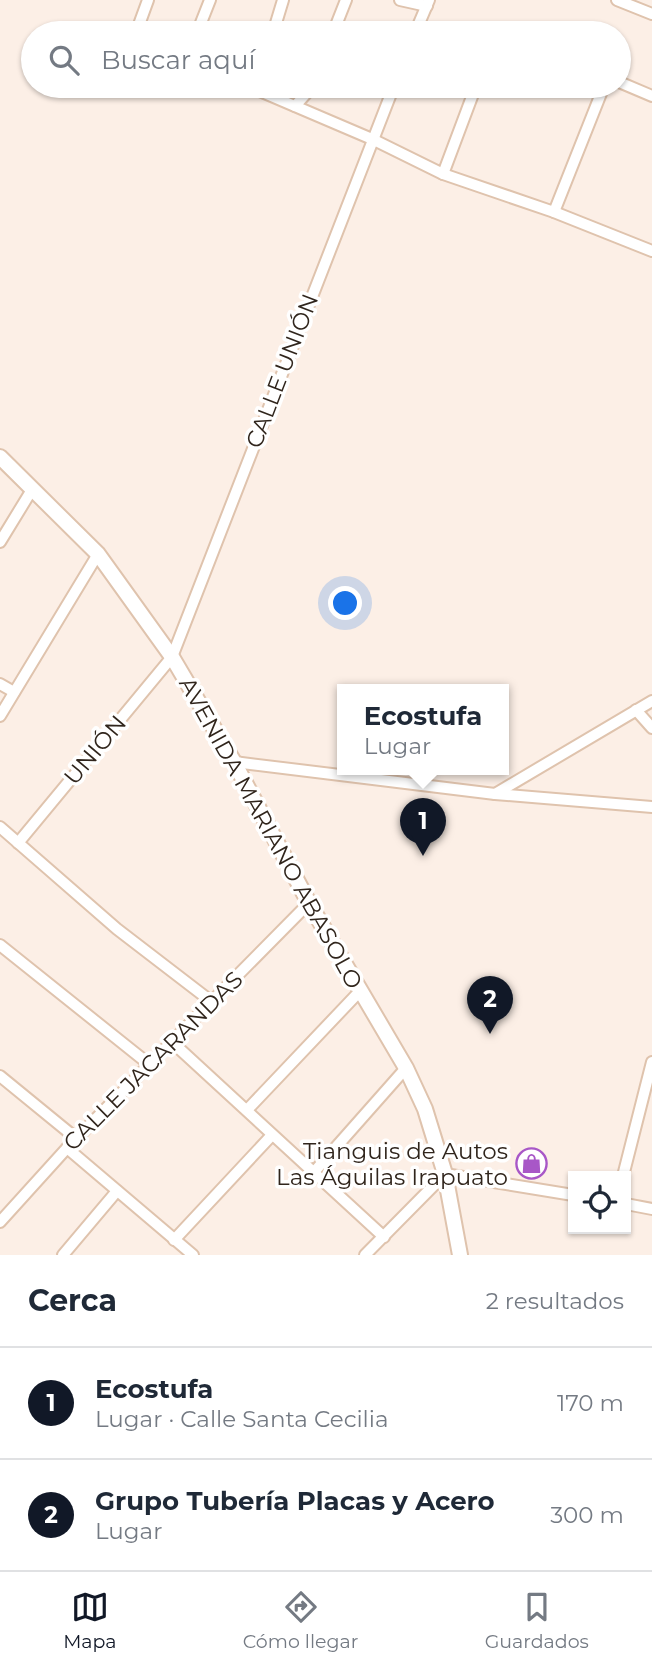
<!DOCTYPE html>
<html lang="es">
<head>
<meta charset="utf-8">
<style>
	:root { --surface:#fff; --page:#f2f2f3; --text:#1f2937; --muted:#747a83; --line:#e0e1e3; --accent:#111827 }
	body { margin:0; font-family:Montserrat,sans-serif; background:var(--page); color:var(--text) }
	.controls { position:absolute; right:21px; bottom:21px; display:grid; overflow:hidden; border-radius:0px; box-shadow:0 2px 5px #0004 }
	.controls button { width:63px; height:63px; display:grid; place-items:center; padding:0; border:0; border-bottom:2px solid var(--line); background:var(--surface); color:var(--text); font:35px sans-serif }
	.you { position:absolute; left:346px; top:604px; width:24px; height:24px; margin:-18px; border:5px solid #fff; border-radius:50%; background:#1a73e8; box-shadow:0 0 0 10px #1a73e833 }
	.badge { display:grid; place-items:center; width:46px; height:46px; border-radius:50%; background:var(--accent); color:#fff; font-size:23px; font-weight:700 }
	.pin { position:absolute; translate:-50% -58px; filter:drop-shadow(0 2px 4px #0008) }
	.pin::after { content:''; position:absolute; top:37px; width:24px; height:21px; background:inherit; clip-path:polygon(0 0,100% 0,50% 100%) }
	.popup { position:absolute; left:337px; top:684px; width:172px; height:91px; box-sizing:border-box; display:grid; place-content:center; border-radius:0px; background:var(--surface); filter:drop-shadow(0 2px 5px #0005); font-size:23px; white-space:nowrap; color:var(--muted) }
	.popup b { font-size:26px; color:var(--text) }
	.popup::after { content:''; position:absolute; left:50%; top:100%; margin-left:-14px; border:14px solid transparent; border-top-color:var(--surface) }
	.list { margin:0; padding:0; list-style:none }
	h2 { display:flex; justify-content:space-between; align-items:center; height:91px; margin:0; padding:0 28px; font-size:30px }
	h2 small { font-size:23px; font-weight:400; color:var(--muted) }
	.list li { display:grid; grid-template-columns:46px 1fr auto; gap:21px; align-items:center; box-sizing:border-box; height:112px; padding:0 28px; border-top:2px solid var(--line) }
	.list b { display:block; font-size:26px; white-space:nowrap }
	.list p { margin:0; font-size:23px; white-space:nowrap; color:var(--muted) }
	.list em { font-size:23px; font-style:normal; color:var(--muted) }
	.icon { flex:none; width:38px; height:38px; fill:none; stroke:currentColor; stroke-width:2; stroke-linecap:round; stroke-linejoin:round }
	.map { position:relative; flex:none; width:652px; height:1255px; overflow:hidden }
	.search { position:absolute; background:var(--surface); box-shadow:0 2px 5px #0004; left:21px; right:21px; top:21px; height:77px; display:flex; align-items:center; gap:18px; box-sizing:border-box; padding:0 24px; border-radius:38px; color:var(--muted); font-size:26px }
	.sheet { height:315px; background:var(--surface) }
	nav { display:flex; justify-content:space-around; align-items:center; box-sizing:border-box; height:98px; border-top:2px solid var(--line); background:var(--surface); font-size:19px; color:var(--muted) }
	nav a { display:grid; justify-items:center; gap:4px }
	nav .on { color:var(--accent) }
	.map>svg:first-child { display:block }
</style>
</head>
<body>
<div class="map">
<svg width="652" height="1255" viewBox="0 0 652 1255">
	<rect width="100%" height="100%" fill="#fcefe6"/>
	<g fill="none" stroke-linecap="round" stroke-linejoin="round">
		<defs>
			<g id="minor">
				<path d="M400,0L427,6"/>
				<path d="M617,0L652,14"/>
				<path d="M136,33L148,0"/>
				<path d="M197,33L210,0"/>
				<path d="M273,33L283,0"/>
				<path d="M333,33L346,0"/>
				<path d="M415,33L429,0"/>
				<path d="M619,82L652,96"/>
				<path d="M248,86L372,139L443,174L554,212L652,251"/>
				<path d="M295,106L313,86"/>
				<path d="M443,174L476,86"/>
				<path d="M554,212L604,86"/>
				<path d="M0,542L33,488"/>
				<path d="M0,684L14,692"/>
				<path d="M636,710L652,728"/>
				<path d="M0,716L98,554"/>
				<path d="M234,762L495,794L652,807"/>
				<path d="M495,794L652,701"/>
				<path d="M0,827L117,929L212,1002"/>
				<path d="M18,843L172,657L394,86"/>
				<path d="M0,945L150,1065"/>
				<path d="M172,1042L384,1237"/>
				<path d="M0,1076L77,1139"/>
				<path d="M247,1110L360,991"/>
				<path d="M67,1148L193,1255"/>
				<path d="M314,1172L406,1068"/>
				<path d="M623,1176L652,1062"/>
				<path d="M626,1204L652,1209"/>
				<path d="M0,1222L67,1148L309,903"/>
				<path d="M174,1240L272,1135"/>
				<path d="M63,1255L117,1191"/>
				<path d="M365,1255L445,1174L573,1195"/>
			</g>
			<path id="tertiary" d="M0,457L98,554L172,657L234,762L309,903L406,1068L425,1109L445,1174L460,1255"/>
		</defs>
		<!-- minor casing -->
		<use href="#minor" stroke="#dfc3ad" stroke-width="14"/>
		<!-- tertiary casing -->
		<use href="#tertiary" stroke="#dfc3ad" stroke-width="18"/>
		<!-- minor -->
		<use href="#minor" stroke="#fff" stroke-width="10"/>
		<!-- tertiary -->
		<use href="#tertiary" stroke="#fff" stroke-width="14"/>
	</g>
	<!-- icons -->
	<defs>
		<symbol id="shop-ring" viewBox="-11 -11 22 22"><circle r="9.5" fill="#fff" stroke="#a857c7" stroke-width="1.5"/><path d="M-5-2.5h2.3a2.7 3.5 0 0 1 5.4 0H5L5.5 6h-11ZM-1.5-2.5h3a1.5 2.3 0 0 0-3 0Z" fill="#a857c7"/></symbol>
	</defs>
	<g fill-rule="evenodd">
		<use href="#shop-ring" x="514" y="1146" width="35" height="35"/>
	</g>
	<g text-anchor="middle" stroke-width="7" stroke-linejoin="round" paint-order="stroke">
		<!-- street labels -->
		<g font-size="23" fill="#30251c" stroke="#fff">
			<text transform="translate(282 371) rotate(-69)" y="8">CALLE UNIÓN</text>
			<text transform="translate(95 750) rotate(-50)" y="8">UNIÓN</text>
			<text transform="translate(271 833) rotate(61)" y="8">AVENIDA MARIANO ABASOLO</text>
			<text transform="translate(153 1061) rotate(-45)" y="8">CALLE JACARANDAS</text>
		</g>
		<!-- poi labels -->
		<g font-size="23" fill="#30251c" stroke="#fff" text-anchor="end">
			<text x="508" y="1159">Tianguis de Autos<tspan x="508" dy="26">Las Águilas Irapuato</tspan></text>
		</g>
	</g>
</svg>
<div class="controls">
<button><svg class="icon" aria-label="locate" viewBox="0 0 24 24"><circle cx="12" cy="12" r="6"/><path d="M12 2v4M12 18v4M2 12h4M18 12h4"/></svg></button>
</div>
<div class="you"></div>
<div class="pin badge" style="left:423px;top:856px">1</div>
<div class="popup"><b>Ecostufa</b>Lugar</div>
<div class="pin badge" style="left:490px;top:1034px">2</div>
<div class="search"><svg class="icon" aria-label="search" viewBox="0 0 24 24"><circle cx="10" cy="10" r="6"/><path d="M15 15l6 6"/></svg>Buscar aquí</div>
</div>
<section class="sheet">
<h2>Cerca<small>2 resultados</small></h2>
<ul class="list">
<li><span class="badge">1</span><div><b>Ecostufa</b><p>Lugar · Calle Santa Cecilia</p></div><em>170 m</em></li>
<li><span class="badge">2</span><div><b>Grupo Tubería Placas y Acero</b><p>Lugar</p></div><em>300 m</em></li>
</ul>
</section>
<nav>
<a class="on"><svg class="icon" aria-label="map" viewBox="0 0 24 24"><path d="M3 6l6-2 6 2 6-2v14l-6 2-6-2-6 2zM9 4v14M15 6v14"/></svg>Mapa</a>
<a><svg class="icon" aria-label="directions" viewBox="0 0 24 24"><path d="M12 3l9 9-9 9-9-9zM9 14v-3h6M13 9l2 2-2 2"/></svg>Cómo llegar</a>
<a><svg class="icon" aria-label="saved" viewBox="0 0 24 24"><path d="M7 4h10v16l-5-4-5 4z"/></svg>Guardados</a>
</nav>
</body>
</html>
